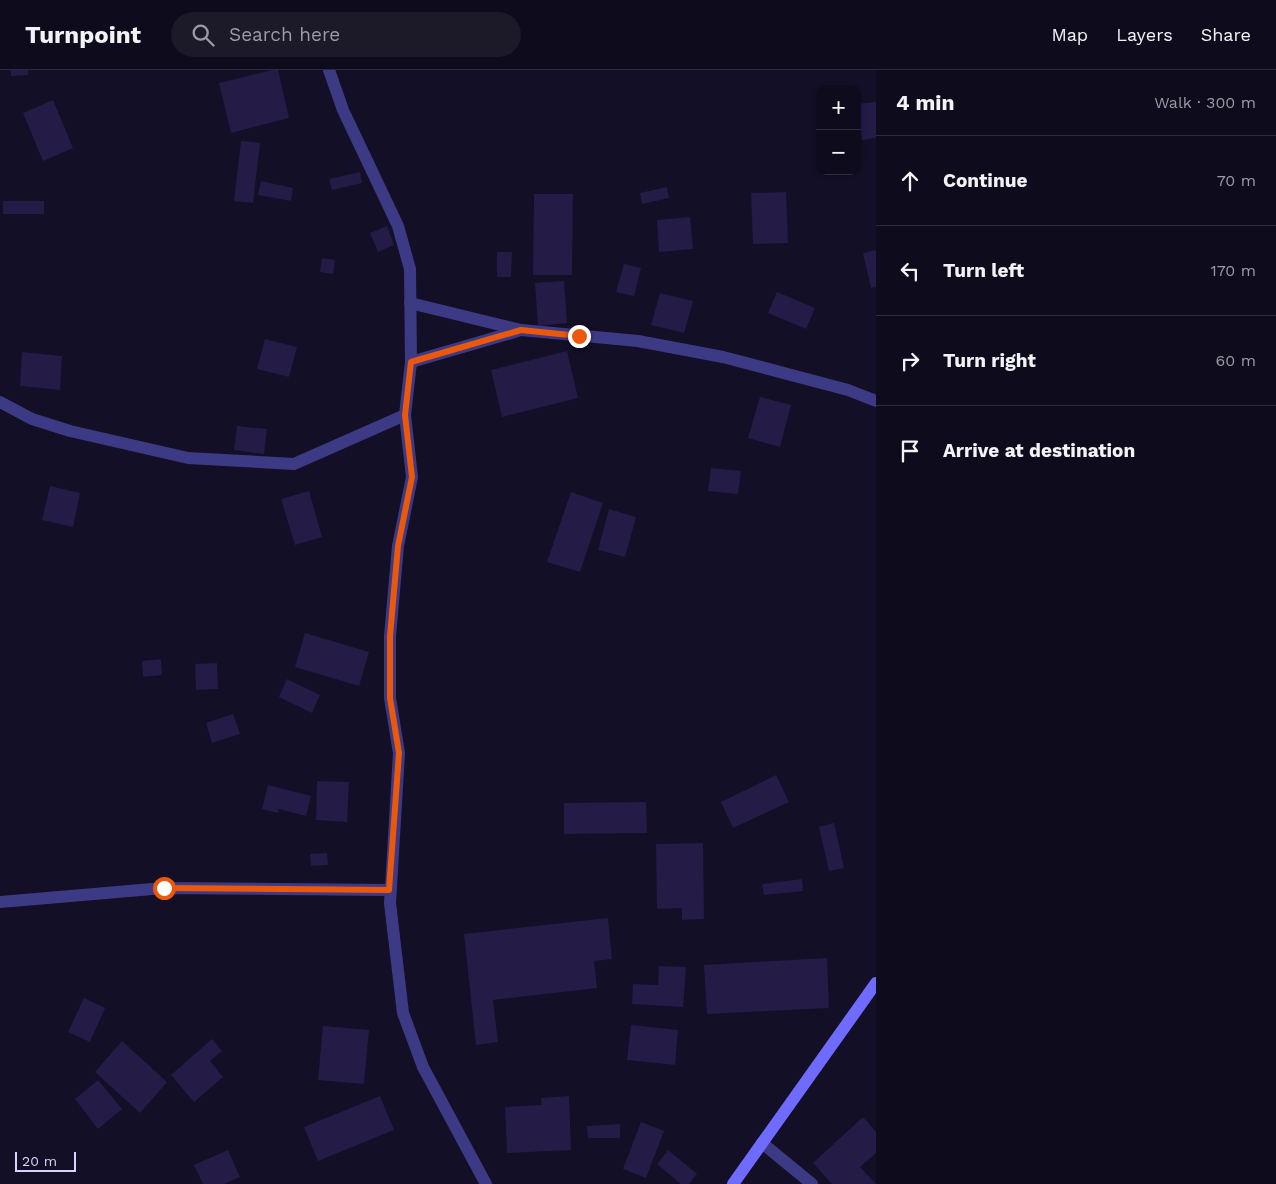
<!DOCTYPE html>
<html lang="en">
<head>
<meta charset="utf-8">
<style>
	:root { --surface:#0e0b1c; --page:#1c1929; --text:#f1f3f6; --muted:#9b9ba3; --line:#2e2b3b }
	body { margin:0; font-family:"Work Sans",sans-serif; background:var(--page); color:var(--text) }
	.controls { position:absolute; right:15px; top:15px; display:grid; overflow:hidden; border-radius:10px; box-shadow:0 1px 4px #0004 }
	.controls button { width:45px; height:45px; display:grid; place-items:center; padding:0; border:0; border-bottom:1px solid var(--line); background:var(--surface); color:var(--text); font:25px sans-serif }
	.scale { position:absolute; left:15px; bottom:12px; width:61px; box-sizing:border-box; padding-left:5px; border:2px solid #d9d4ff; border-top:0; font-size:14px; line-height:18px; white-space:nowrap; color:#d9d4ff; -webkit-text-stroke:4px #130f26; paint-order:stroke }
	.stop { position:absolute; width:15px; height:15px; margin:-11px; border:4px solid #ea580c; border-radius:50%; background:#fff }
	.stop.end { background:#ea580c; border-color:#fff; box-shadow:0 1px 5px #0008 }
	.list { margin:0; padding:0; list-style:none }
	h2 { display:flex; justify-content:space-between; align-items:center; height:65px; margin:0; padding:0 20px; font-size:21px }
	h2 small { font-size:16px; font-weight:400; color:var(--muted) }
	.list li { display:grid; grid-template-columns:32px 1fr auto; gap:15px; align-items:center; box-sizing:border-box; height:90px; padding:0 20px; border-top:1px solid var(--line) }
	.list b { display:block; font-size:19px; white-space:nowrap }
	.list em { font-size:16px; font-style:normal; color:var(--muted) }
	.icon { flex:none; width:28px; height:28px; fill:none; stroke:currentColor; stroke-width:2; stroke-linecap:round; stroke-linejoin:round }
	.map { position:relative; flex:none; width:876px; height:1114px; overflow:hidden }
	header { display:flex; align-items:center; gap:30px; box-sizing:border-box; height:70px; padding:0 25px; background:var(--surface); border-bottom:1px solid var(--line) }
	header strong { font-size:24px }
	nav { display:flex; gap:28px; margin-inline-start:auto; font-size:18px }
	.search { width:350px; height:45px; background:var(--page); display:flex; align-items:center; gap:12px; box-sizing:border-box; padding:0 18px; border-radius:28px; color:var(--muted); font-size:19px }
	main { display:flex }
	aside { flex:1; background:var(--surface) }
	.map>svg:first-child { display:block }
</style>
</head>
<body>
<header>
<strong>Turnpoint</strong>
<div class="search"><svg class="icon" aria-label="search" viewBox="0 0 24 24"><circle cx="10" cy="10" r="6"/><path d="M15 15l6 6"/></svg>Search here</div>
<nav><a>Map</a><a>Layers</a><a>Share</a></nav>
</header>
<main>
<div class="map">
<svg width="876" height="1114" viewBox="0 0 876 1114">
	<rect width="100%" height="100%" fill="#130f26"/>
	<!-- building -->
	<g fill="#241b47">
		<path d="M11,0H28V5L11,6Z"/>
		<path d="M272,0H278L289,48L231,63L219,13Z"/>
		<path d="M53,30L73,78L43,91L23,43Z"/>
		<path d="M876,32V68L862,70L860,56L857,57V34Z"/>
		<path d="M241,71L260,73L253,133L234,131Z"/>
		<path d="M360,102L362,113L332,120L329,109Z"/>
		<path d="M261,111L293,118L291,131L258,125Z"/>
		<path d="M667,117L669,128L642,134L640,123Z"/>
		<path d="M786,122L788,173L753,174L751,123Z"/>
		<path d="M534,124H573L572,205H533Z"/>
		<rect x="3" y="131" width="41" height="13"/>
		<path d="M690,147L693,179L659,182L657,150Z"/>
		<path d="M387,156L394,175L378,182L370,163Z"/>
		<path d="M876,180V217L871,218L863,183Z"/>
		<path d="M497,182H512L511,207H497Z"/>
		<path d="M322,188L335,190L333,204L320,202Z"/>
		<path d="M624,194L641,198L634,226L616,222Z"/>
		<path d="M564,211L567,253L538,256L535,213Z"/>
		<path d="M777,222L815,238L806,259L768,243Z"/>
		<path d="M660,223L693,231L684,263L651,255Z"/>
		<path d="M265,269L297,277L289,307L257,299Z"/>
		<path d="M567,281L578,328L502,347L491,300Z"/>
		<path d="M22,282L62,286L60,320L20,316Z"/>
		<path d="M760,327L791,335L780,377L748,368Z"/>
		<path d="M237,356L267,359L264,384L234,380Z"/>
		<path d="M711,398L741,401L738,424L708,421Z"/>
		<path d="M50,416L80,423L73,457L42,450Z"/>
		<path d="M309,421L322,467L295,475L281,429Z"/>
		<path d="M571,422L603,433L580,502L547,492Z"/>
		<path d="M609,439L636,447L625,487L598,480Z"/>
		<path d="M305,563L369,582L359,616L295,597Z"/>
		<path d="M161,589L162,605L143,607L142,591Z"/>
		<path d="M217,593L218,619L196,620L195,594Z"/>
		<path d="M287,609L320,625L312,643L279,627Z"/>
		<path d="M233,644L240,664L212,673L206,653Z"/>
		<path d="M776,705L789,732L733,758L721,732Z"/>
		<path d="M317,711L349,712L347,752L316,750Z"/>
		<path d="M268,715L311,726L306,746L279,739L278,743L262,739Z"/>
		<path d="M646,732L647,763L564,764V733Z"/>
		<path d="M834,753L844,798L829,801L819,757Z"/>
		<path d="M703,773L704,849L682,850V838L657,839L656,774Z"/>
		<path d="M327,783L328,795L311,796L310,784Z"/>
		<path d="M802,809L803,821L764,825L762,814Z"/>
		<path d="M608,848L612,889L594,891L597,918L493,930L498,972L476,975L464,864Z"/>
		<path d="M827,888L829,938L707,944L704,895Z"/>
		<path d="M659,896L686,897L683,937L632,934L633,914L658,915Z"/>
		<path d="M84,928L105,938L90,972L68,962Z"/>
		<path d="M631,955L678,960L675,995L627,990Z"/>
		<path d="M323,956L369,960L364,1014L318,1010Z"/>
		<path d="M212,969L222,981L210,991L223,1007L194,1032L171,1005Z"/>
		<path d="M122,971L167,1012L140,1043L95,1002Z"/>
		<path d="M98,1010L122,1039L98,1059L75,1029Z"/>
		<path d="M380,1026L394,1060L318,1091L304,1057Z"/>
		<path d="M569,1026L571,1080L507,1083L505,1037L542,1035L541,1028Z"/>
		<path d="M863,1047L876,1062V1083L860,1097L876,1114H832L813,1093Z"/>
		<path d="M641,1052L664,1061L646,1108L623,1099Z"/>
		<path d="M620,1054V1068H588L587,1056Z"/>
		<path d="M228,1080L240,1107L224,1114H203L194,1095Z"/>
		<path d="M668,1080L697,1104L689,1114H681L657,1094Z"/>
	</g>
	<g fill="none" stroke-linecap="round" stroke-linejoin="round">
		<!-- street -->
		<g stroke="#3d3a85" stroke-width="12">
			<path d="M329,0L343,40L398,156L410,199L411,292L405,345L412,407L398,476L390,566V628L399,683L390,833L403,943L423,997L486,1114"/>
			<path d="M410,233L521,260L638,271L723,287L848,320L876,331"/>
			<path d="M411,292L518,261"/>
			<path d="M0,332L32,349L70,361L188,388L294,394L405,345"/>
			<path d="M0,832L164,818L389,820"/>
			<path d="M762,1073L812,1114"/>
		</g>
		<!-- secondary -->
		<path stroke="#6f6bff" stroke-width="12" d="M733,1114L876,913"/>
	</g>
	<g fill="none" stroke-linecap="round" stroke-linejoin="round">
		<!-- route -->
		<path stroke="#ea580c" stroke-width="6" d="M164,818L389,820L399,683L390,628V566L398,476L412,407L405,345L411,292L521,260L579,266"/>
	</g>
</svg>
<div class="controls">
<button>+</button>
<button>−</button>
</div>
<div class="scale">20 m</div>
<div class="stop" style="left:164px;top:818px"></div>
<div class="stop end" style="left:579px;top:266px"></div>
</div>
<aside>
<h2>4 min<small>Walk · 300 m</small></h2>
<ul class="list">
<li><svg class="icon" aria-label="ahead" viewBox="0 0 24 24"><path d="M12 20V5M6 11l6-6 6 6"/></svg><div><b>Continue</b></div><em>70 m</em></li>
<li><svg class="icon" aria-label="left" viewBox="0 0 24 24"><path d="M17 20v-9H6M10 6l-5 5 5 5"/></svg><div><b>Turn left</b></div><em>170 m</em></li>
<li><svg class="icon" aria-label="right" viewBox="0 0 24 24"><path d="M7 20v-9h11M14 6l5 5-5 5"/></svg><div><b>Turn right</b></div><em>60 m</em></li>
<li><svg class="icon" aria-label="arrive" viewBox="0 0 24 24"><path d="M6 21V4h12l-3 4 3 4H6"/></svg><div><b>Arrive at destination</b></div></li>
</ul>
</aside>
</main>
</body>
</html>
